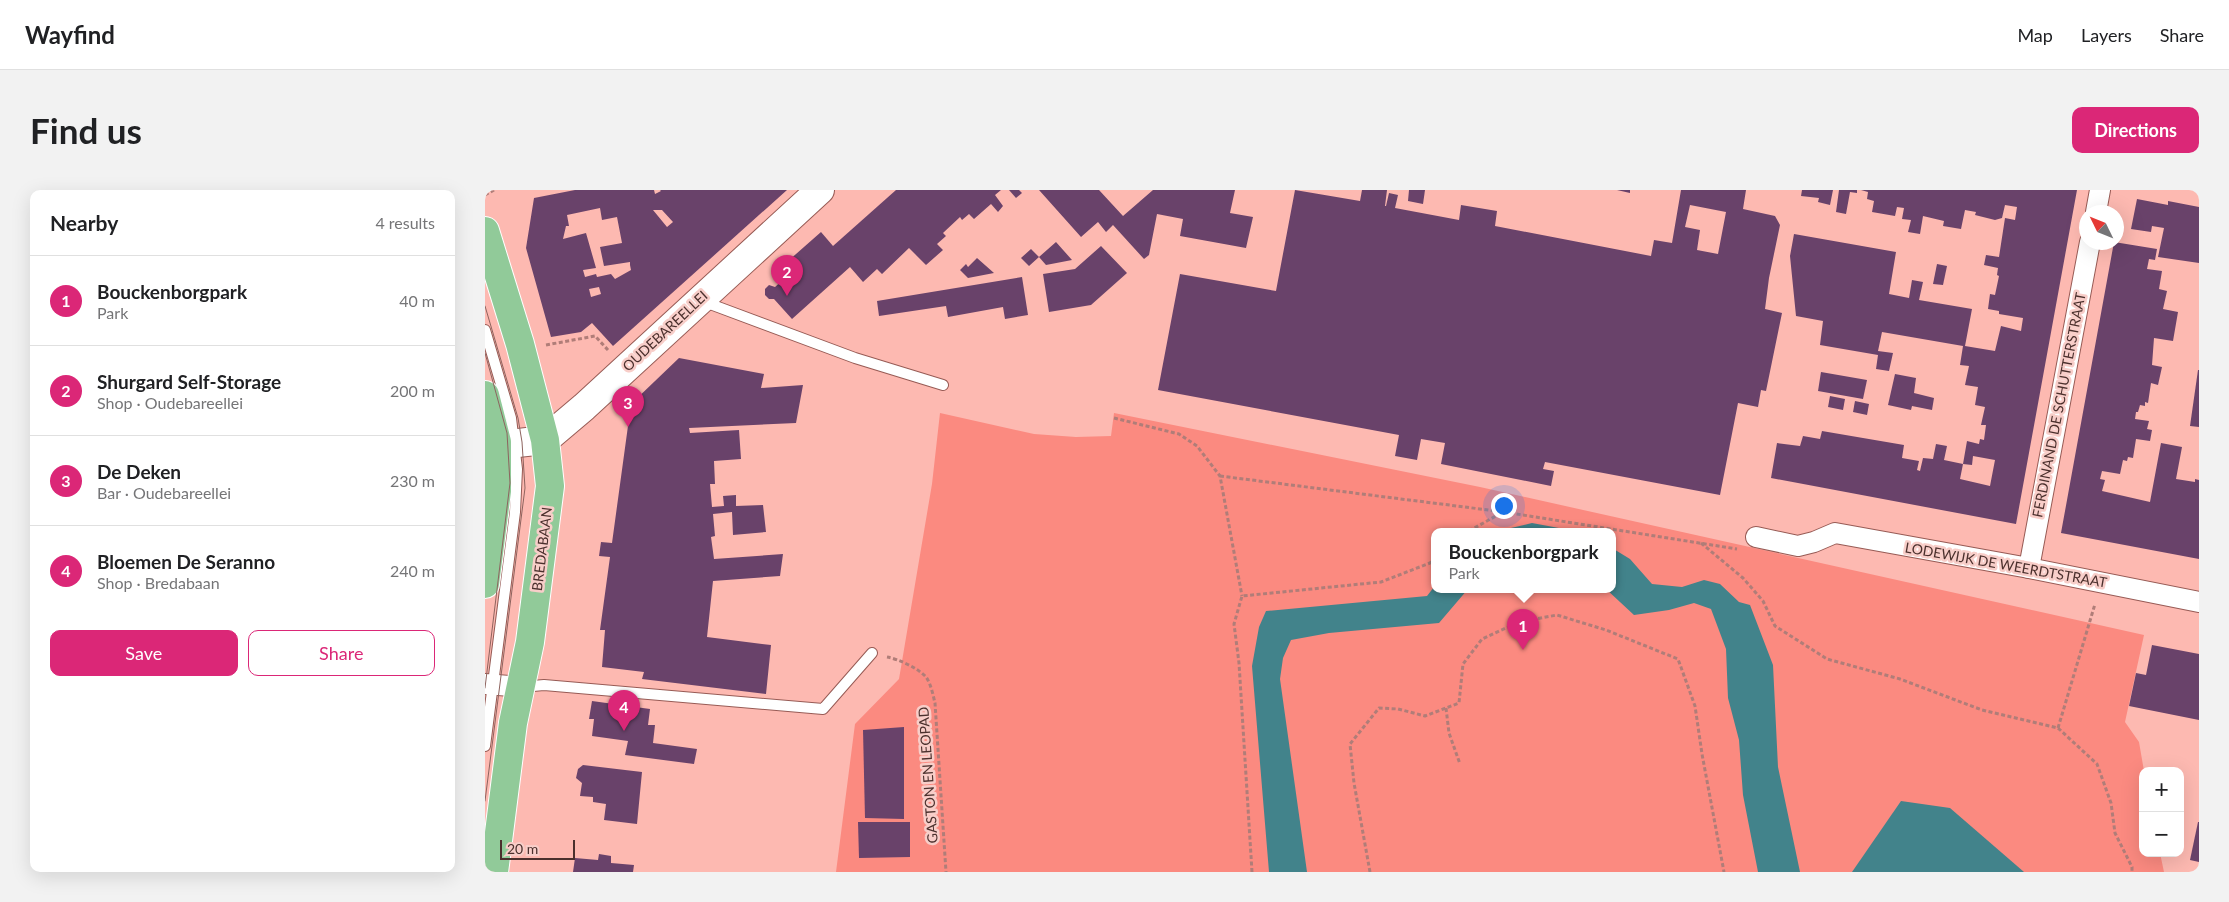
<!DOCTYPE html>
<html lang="en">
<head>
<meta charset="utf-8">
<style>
	:root { --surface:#fff; --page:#f2f2f2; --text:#202124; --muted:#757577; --line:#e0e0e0; --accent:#db2777 }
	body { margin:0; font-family:Lato,sans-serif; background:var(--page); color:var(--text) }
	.controls { position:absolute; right:15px; bottom:15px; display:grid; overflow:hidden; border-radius:10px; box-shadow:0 5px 20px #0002 }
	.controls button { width:45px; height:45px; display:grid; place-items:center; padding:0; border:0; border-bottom:1px solid var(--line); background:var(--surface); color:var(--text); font:25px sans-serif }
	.compass { position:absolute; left:1594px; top:15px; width:45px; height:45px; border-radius:50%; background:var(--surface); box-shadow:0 5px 20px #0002; rotate:313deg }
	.scale { position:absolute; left:15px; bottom:12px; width:75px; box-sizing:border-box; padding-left:5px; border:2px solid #4b302d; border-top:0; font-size:14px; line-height:18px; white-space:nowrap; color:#4b302d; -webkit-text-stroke:4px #f8cec9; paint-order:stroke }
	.you { position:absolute; left:1018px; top:315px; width:18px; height:18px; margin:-12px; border:4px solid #fff; border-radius:50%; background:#1a73e8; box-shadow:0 0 0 8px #1a73e833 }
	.badge { display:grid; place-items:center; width:32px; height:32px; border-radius:50%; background:var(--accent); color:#fff; font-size:16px; font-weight:700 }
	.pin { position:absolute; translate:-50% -41px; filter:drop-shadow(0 1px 2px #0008) }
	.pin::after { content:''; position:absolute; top:26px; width:18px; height:15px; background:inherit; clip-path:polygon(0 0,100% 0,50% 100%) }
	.popup { position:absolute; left:946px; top:338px; width:185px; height:65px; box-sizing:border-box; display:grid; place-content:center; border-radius:10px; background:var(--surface); filter:drop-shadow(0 1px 4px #0005); font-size:16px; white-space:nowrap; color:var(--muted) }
	.popup b { font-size:19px; color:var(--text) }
	.popup::after { content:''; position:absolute; left:50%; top:100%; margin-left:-10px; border:10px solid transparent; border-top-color:var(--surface) }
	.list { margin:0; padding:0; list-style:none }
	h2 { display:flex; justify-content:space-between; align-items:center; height:65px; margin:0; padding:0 20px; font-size:21px }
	h2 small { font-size:16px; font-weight:400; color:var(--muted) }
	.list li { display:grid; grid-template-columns:32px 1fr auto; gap:15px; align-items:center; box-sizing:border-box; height:90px; padding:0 20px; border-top:1px solid var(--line) }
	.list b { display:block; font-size:19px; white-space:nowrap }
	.list p { margin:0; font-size:16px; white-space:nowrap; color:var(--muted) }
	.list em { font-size:16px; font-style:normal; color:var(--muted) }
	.actions { display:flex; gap:10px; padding:15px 20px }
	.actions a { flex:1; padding:11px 0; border:1px solid var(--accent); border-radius:10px; text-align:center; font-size:18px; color:var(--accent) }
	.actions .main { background:var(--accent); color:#fff }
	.map { position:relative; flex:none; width:1714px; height:682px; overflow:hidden; border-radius:10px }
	header { display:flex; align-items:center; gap:30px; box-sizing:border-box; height:70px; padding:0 25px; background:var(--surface); border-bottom:1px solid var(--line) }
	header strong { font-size:24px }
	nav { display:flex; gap:28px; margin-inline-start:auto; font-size:18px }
	.intro { display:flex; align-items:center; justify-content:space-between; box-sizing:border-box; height:120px; padding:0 30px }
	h1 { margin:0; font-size:35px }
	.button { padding:12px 22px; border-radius:10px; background:var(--accent); color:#fff; font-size:18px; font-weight:700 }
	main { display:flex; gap:30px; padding:0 30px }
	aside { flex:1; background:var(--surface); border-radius:10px; box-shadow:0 5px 20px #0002 }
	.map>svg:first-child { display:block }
</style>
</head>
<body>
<header>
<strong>Wayfind</strong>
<nav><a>Map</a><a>Layers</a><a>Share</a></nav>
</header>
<div class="intro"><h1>Find us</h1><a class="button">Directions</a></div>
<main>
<aside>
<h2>Nearby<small>4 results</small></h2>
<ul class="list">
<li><span class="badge">1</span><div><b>Bouckenborgpark</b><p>Park</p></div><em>40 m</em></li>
<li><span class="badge">2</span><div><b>Shurgard Self-Storage</b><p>Shop · Oudebareellei</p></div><em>200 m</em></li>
<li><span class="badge">3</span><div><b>De Deken</b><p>Bar · Oudebareellei</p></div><em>230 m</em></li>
<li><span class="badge">4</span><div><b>Bloemen De Seranno</b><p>Shop · Bredabaan</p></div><em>240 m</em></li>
</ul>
<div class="actions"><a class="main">Save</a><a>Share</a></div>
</aside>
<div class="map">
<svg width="1714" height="682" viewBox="0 0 1714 682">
	<rect width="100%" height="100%" fill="#fdb9b1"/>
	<!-- green -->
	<path fill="#fb8a80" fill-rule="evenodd" d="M455,223L549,244L591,247L626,246L629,223L995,297L1659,445L1640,532L1654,552L1659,581L1658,663H1675L1679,682H351L370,534L414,489L447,294ZM949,341H1127V399H949Z"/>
	<!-- water -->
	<g fill="#42838b">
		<path d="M1047,333L1090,341H1013Z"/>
		<path d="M1127,358L1145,369L1167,394L1197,397L1219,390L1235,394L1254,412L1265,415L1288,475L1293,577L1315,682H1273L1258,605L1254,550L1243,508L1241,459L1226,419L1209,413L1184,420L1149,425L1121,399H1127Z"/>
		<path d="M949,397V399H983L954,433L844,443L806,450L798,468L795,489L822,682H784L767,476L774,437L781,421L942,406Z"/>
		<path d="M1416,611L1465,618L1539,682H1367Z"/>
	</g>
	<!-- building -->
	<g fill="#69426a" fill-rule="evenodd">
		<path d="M90,0H169L170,4L176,1L175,0H302L128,156L107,133L96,142L66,147L41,58L49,8ZM115,18L117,30L132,27L137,53L115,57L119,76L145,72V75L146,80L130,89L126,84L112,87L111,84L100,87L98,80L111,78L101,43L78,49L81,36H84L82,25ZM168,20H177L188,32L182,37ZM114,97L116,104L106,107L104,99Z"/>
		<path d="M411,0H516L510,5L518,16L513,22L506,14L489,29L484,24L477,30L475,27L458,43L461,46L452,54L458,60L441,75L424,58L397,84L392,79L378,92L365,77L307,129L289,109H284L280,105V99L284,95L290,97L301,87L294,79L336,42L348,56Z"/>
		<path d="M524,0H534L537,3L531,8Z"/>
		<path d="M554,0H614L638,26L668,0H750L745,23L768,27L761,58L695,46L698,29L672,24L664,65L659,69L628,35L621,42L613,32L596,47Z"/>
		<path d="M810,0L875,11L877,0H902L900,16H901L904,3L913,5L910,18L974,30L976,15L1012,21L1010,36L1166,66L1169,50L1187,53L1196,0H1261L1258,19L1290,26L1295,35L1284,88L1280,119L1297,123L1281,201L1276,200L1273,217L1253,213L1235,305L1060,272L1058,279L1069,281L1066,296L956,274L960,253L936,249L932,270L910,266L914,245L673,200L695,84L791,101ZM1205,15L1241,22L1233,64L1212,60L1215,40L1200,37Z"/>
		<path d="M924,0H940L938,14L923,11Z"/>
		<path d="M1132,0H1145V3Z"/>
		<path d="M1317,0H1348L1345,15L1333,12L1334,8L1316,6Z"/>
		<path d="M1354,0H1372V3L1365,2L1361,24L1351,22Z"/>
		<path d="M1376,0H1592L1531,334L1286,288L1292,253L1315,256L1318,246L1335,249L1337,241L1419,255L1417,268L1434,271L1432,280L1435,281L1438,268L1448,269L1451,254L1462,256L1459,270L1478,274L1475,289L1505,296L1510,270L1488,266L1487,275L1478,274L1482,251L1494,254L1495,249L1499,250L1501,235H1496L1500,217L1490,215L1493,197L1480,195L1484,176L1475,175L1478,156L1397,142L1393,161L1408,163L1404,181L1391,179L1393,165L1335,155L1338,131L1311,126L1305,66L1309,44L1411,62L1404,104L1424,108L1427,90L1438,92L1434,110L1487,119L1480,156L1510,161L1516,136L1536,141L1538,128L1514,124V121L1503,119L1505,104L1510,105L1514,86L1512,85L1513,78L1499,75L1501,65L1514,67L1520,28L1530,30L1532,17L1520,15L1517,28L1510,30L1490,25L1491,22L1480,20L1476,39L1458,36L1459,31L1438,26L1435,44L1423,42L1426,30L1417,29L1419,18L1412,17L1410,26L1387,22L1389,11L1382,9L1383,2Z"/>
		<path d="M1652,9L1683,15V11L1714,17V73L1673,67L1679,38L1667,36L1666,42L1646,39Z"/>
		<path d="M571,52L587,70L561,75L554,67L544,76L536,68L546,59L554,67Z"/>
		<path d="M1629,52L1672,59L1670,70L1664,69L1662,79L1677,81L1674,99L1682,101L1678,119L1693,122L1688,151L1669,148L1667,175L1677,177L1673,195L1666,193L1663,213L1660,212V216L1655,215L1653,222H1651L1650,229L1664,231L1662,239L1667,240L1665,251L1651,249L1648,268L1643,267L1642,271L1638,270L1635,284L1617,281L1615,289L1620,290L1617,301L1665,312L1676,253L1697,257L1691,289L1710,292V289L1714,290V369L1576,343Z"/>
		<path d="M616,56L642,83L606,115L564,122L558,84L590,79Z"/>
		<path d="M492,68L509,83L483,88L475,80L481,74L483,77Z"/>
		<path d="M1452,74L1462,76L1458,95L1448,94Z"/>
		<path d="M537,87L543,125L520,129L518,117L463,127L461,116L394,126L392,111Z"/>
		<path d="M194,168L279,184L276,198L318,195L311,233L204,238L205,243L254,240L256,269L229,271L230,294H225L227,317L239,316L238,306L251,305V316L278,315L281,342L248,345L247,322L228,324L230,346L226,347L229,369L298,364L295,386L228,391L222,447L286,455L281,504L157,489L159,482L117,477L120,440H115L125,367L114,366L116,352L127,353L146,214Z"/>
		<path d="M1713,180H1714V237L1705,236Z"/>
		<path d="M1336,182L1382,190L1378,209L1333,201Z"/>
		<path d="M1410,184L1431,188L1429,203L1449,208L1447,220L1427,216L1426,220L1403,215Z"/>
		<path d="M1345,206L1360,209L1358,220L1343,217Z"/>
		<path d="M1370,211L1384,214L1382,225L1368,222Z"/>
		<path d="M1667,455L1714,464V530L1644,516L1651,483L1661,485Z"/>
		<path d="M107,511L165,519L163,535H170L168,553L212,559L209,574L140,565L143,551L107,546L109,529H104Z"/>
		<path d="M419,537V629L380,628L378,540Z"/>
		<path d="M98,575L157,582L152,634L119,630L121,614L108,612V607L95,606L97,593L91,588L93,579Z"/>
		<path d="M373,632H425V667L374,668Z"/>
		<path d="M1713,632H1714V672L1705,670Z"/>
		<path d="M114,664L126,666V673L149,675L148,682H88L90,668L113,670Z"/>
	</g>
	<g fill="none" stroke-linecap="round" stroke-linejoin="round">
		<defs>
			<g id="lane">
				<path d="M217,111L370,168L458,195"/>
				<path d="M0,140L26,228L32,279L30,322L0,556"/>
				<path d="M37,497L59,495L338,519L387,463"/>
			</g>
			<g id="street">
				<path d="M1611,22L1615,0"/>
				<path d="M1271,347L1313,356L1329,352L1350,343L1544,378L1714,412"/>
				<path d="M1544,378L1605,52"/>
				<path d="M0,494L36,497"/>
			</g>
			<path id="secondary" d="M12,252L23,254L60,250L99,217L335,0"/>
			<g id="primary">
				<path d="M0,41L35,154L60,250L65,296L45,452L28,533L9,682"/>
				<path d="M0,205L12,252V301L0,394"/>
			</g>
		</defs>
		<!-- lane casing -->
		<use href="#lane" stroke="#975b55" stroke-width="12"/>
		<!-- street casing -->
		<use href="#street" stroke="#975b55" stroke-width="22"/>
		<!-- secondary casing -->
		<use href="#secondary" stroke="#975b55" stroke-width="30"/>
		<!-- primary casing -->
		<use href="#primary" stroke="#fff" stroke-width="30"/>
		<!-- path -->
		<g stroke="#b07d78" stroke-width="3" stroke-dasharray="4 2.5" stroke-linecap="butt">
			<path d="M0,5L9,0"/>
			<path d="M61,155L110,146L123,160"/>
			<path d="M629,228L694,244L712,256L735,286L757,406"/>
			<path d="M735,286L1019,322L1252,359"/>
			<path d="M984,341L1018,322"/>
			<path d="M1216,353L1258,388L1278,411L1290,436L1342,469L1415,489L1497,520L1573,538L1612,574L1626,613L1630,643L1647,677V682"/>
			<path d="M402,467C413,469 433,478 441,487C446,494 448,505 450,513L461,682"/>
			<path d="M961,518L964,543L975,574"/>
			<path d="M1573,538L1610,414"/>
			<path d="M767,682L754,473L749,434L757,406L896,392L945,373L949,369"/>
			<path d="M885,682L869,593L865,554L894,518L913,519L940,526L974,513L978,474L997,449L1034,432L1072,425L1121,440L1193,469L1210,516L1217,564L1239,682"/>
		</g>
		<!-- lane -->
		<use href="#lane" stroke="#fff" stroke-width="10"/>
		<!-- street -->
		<use href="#street" stroke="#fff" stroke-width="20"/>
		<!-- secondary -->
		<use href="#secondary" stroke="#fff" stroke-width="28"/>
		<!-- primary -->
		<use href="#primary" stroke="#91ca99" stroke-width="28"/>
		<!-- tram -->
		<g stroke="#8d635e" stroke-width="1">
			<path d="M0,116L33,228L37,252L40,298L0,611"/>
			<path d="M0,163L22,243L25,293L0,498"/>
		</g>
	</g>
	<g text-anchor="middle" stroke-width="5" stroke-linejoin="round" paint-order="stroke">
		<!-- street labels -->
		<g font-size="14" fill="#4b302d" stroke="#f8cec9">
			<text transform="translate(180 141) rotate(-43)" y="5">OUDEBAREELLEI</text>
			<text transform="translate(1574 215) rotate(-79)" y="5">FERDINAND DE SCHUTTERSTRAAT</text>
			<text transform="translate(57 359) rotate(-83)" y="5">BREDABAAN</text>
			<text transform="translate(1521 375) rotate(10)" y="5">LODEWIJK DE WEERDTSTRAAT</text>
			<text transform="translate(443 585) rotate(-94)" y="5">GASTON EN LEOPAD</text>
		</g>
	</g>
</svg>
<div class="controls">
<button>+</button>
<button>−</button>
</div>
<svg class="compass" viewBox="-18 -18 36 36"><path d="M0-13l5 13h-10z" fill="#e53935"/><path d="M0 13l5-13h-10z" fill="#757577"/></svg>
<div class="scale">20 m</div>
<div class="you"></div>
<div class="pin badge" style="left:1038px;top:460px">1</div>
<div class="popup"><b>Bouckenborgpark</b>Park</div>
<div class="pin badge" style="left:302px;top:106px">2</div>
<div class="pin badge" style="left:143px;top:237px">3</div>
<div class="pin badge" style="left:139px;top:541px">4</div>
</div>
</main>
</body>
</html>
